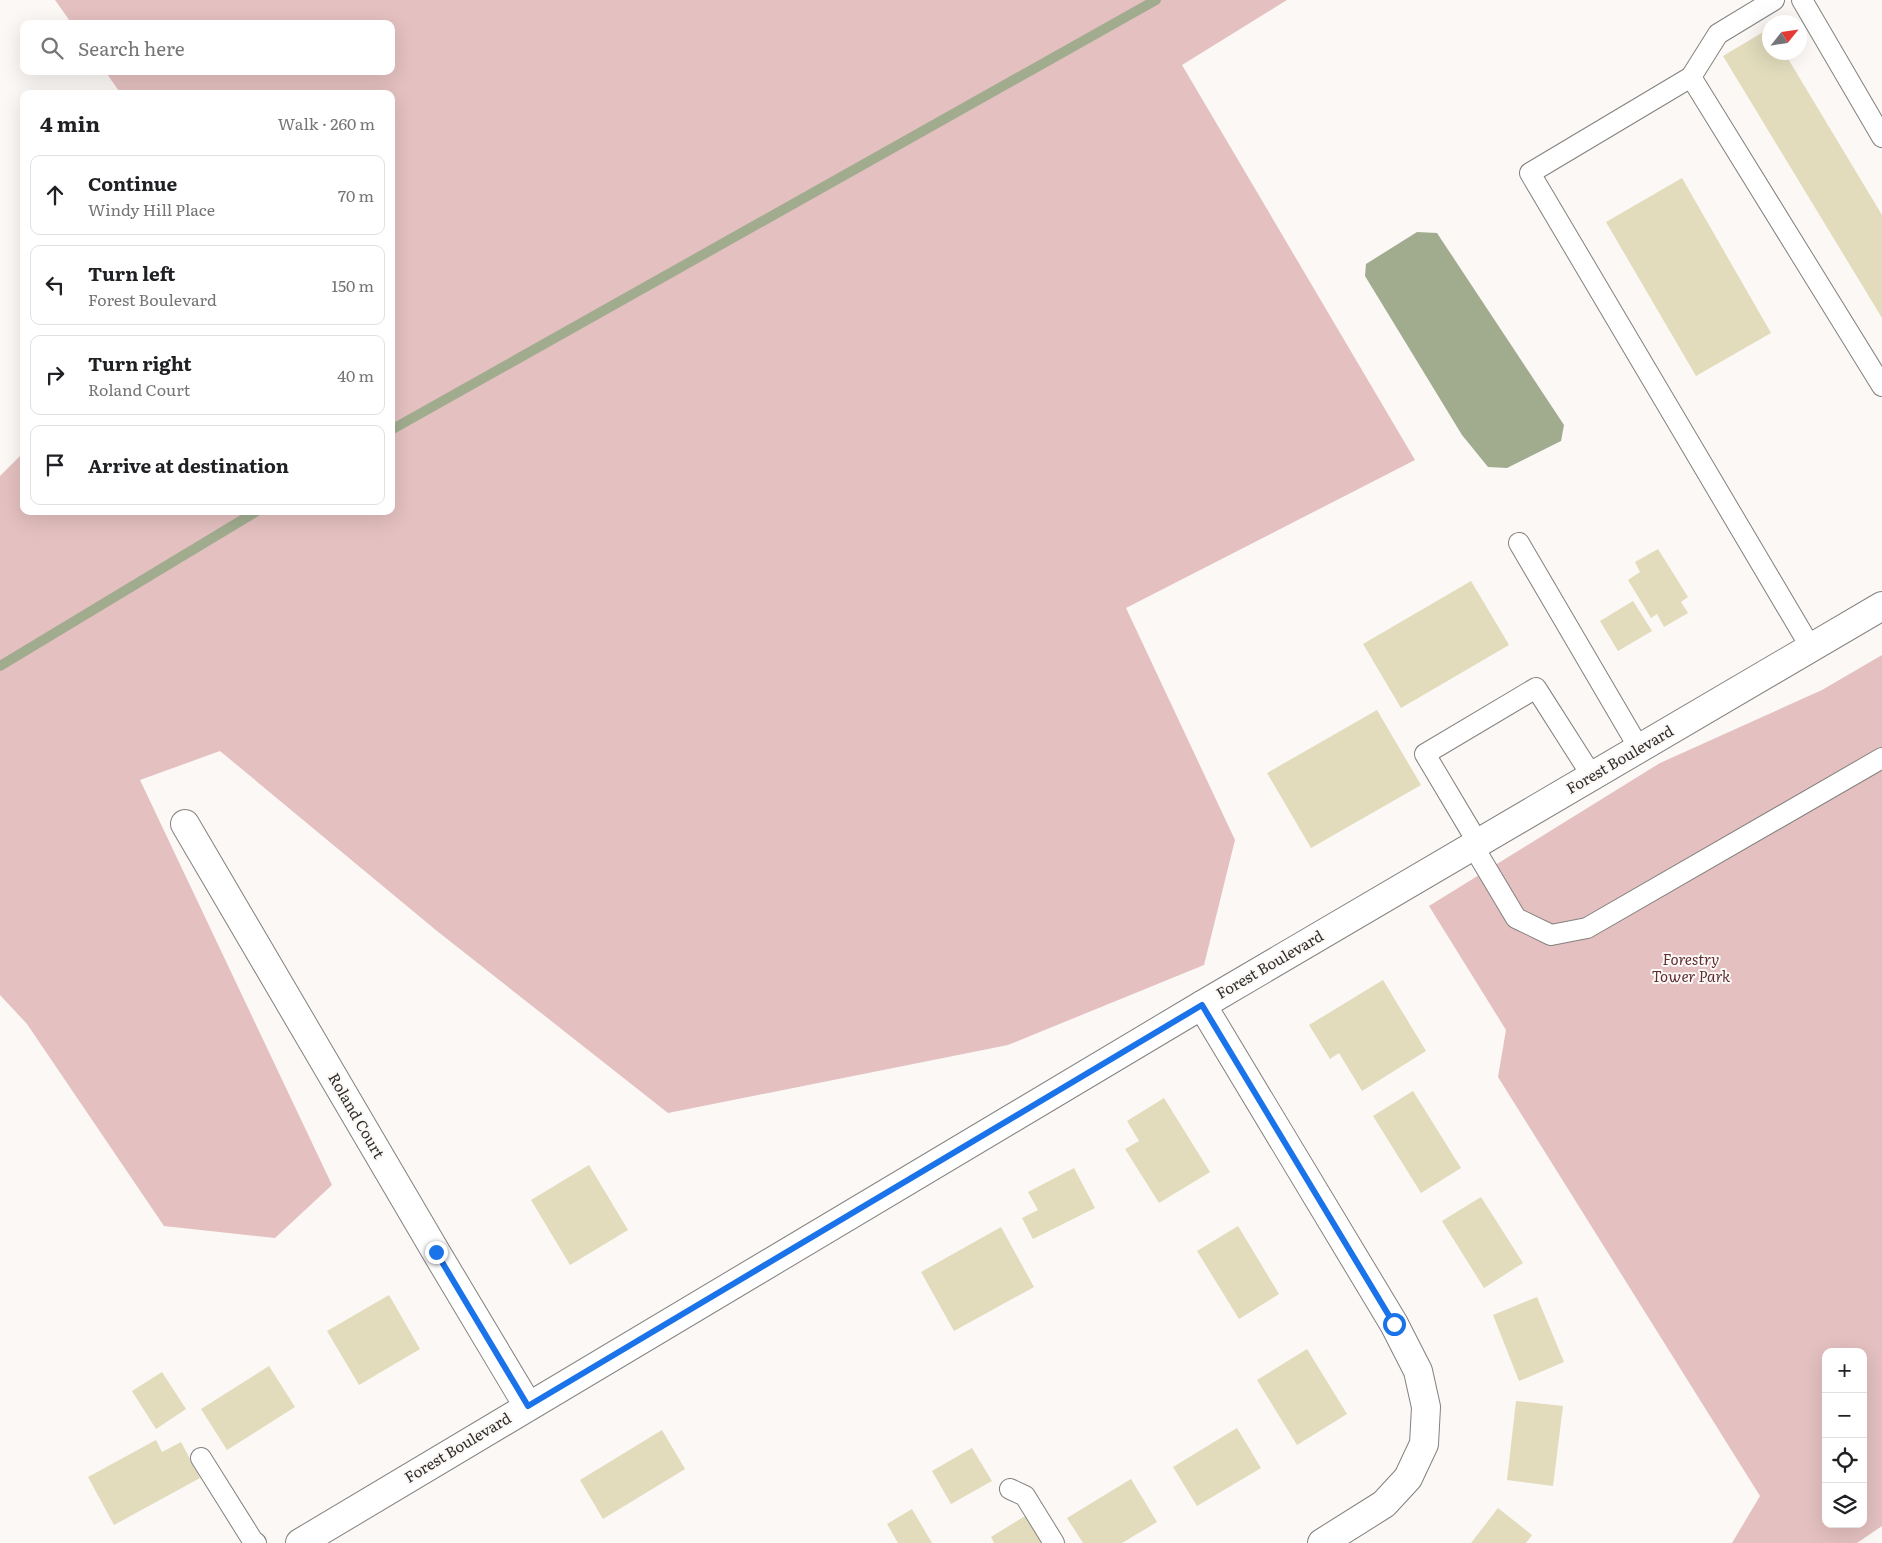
<!DOCTYPE html>
<html lang="en">
<head>
<meta charset="utf-8">
<style>
	:root { --surface:#fff; --page:#f2f2f2; --text:#202124; --muted:#757577; --line:#e0e0e0 }
	body { margin:0; font-family:Literata,serif; background:var(--page); color:var(--text) }
	.controls { position:absolute; right:15px; bottom:15px; display:grid; overflow:hidden; border-radius:10px; box-shadow:0 5px 20px #0002 }
	.controls button { width:45px; height:45px; display:grid; place-items:center; padding:0; border:0; border-bottom:1px solid var(--line); background:var(--surface); color:var(--text); font:25px sans-serif }
	.compass { position:absolute; left:1762px; top:15px; width:45px; height:45px; border-radius:50%; background:var(--surface); box-shadow:0 5px 20px #0002; rotate:60deg }
	.stop { position:absolute; width:15px; height:15px; margin:-11px; border:4px solid #1a73e8; border-radius:50%; background:#fff }
	.stop.end { background:#1a73e8; border-color:#fff; box-shadow:0 1px 5px #0008 }
	.list { margin:0; padding:0; list-style:none }
	h2 { display:flex; justify-content:space-between; align-items:center; height:65px; margin:0; padding:0 20px; font-size:21px }
	h2 small { font-size:16px; font-weight:400; color:var(--muted) }
	.list li { display:grid; grid-template-columns:32px 1fr auto; gap:15px; align-items:center; box-sizing:border-box; height:80px; margin:0 10px 10px; padding:0 10px; border:1px solid var(--line); border-radius:10px }
	.list b { display:block; font-size:19px; white-space:nowrap }
	.list p { margin:0; font-size:16px; white-space:nowrap; color:var(--muted) }
	.list em { font-size:16px; font-style:normal; color:var(--muted) }
	.icon { flex:none; width:28px; height:28px; fill:none; stroke:currentColor; stroke-width:2; stroke-linecap:round; stroke-linejoin:round }
	.map { position:relative; flex:none; width:1882px; height:1543px; overflow:hidden }
	.search { position:absolute; background:var(--surface); box-shadow:0 5px 20px #0002; left:20px; top:20px; width:375px; height:55px; display:flex; align-items:center; gap:12px; box-sizing:border-box; padding:0 18px; border-radius:10px; color:var(--muted); font-size:19px }
	.panel { position:absolute; background:var(--surface); box-shadow:0 5px 20px #0002; left:20px; top:90px; width:375px; height:425px; border-radius:10px }
	.map>svg:first-child { display:block }
</style>
</head>
<body>
<div class="map">
<svg width="1882" height="1543" viewBox="0 0 1882 1543">
	<rect width="100%" height="100%" fill="#fbf8f5"/>
	<!-- green -->
	<g fill="#e4c0c0" fill-rule="evenodd">
		<path d="M55,0H1287L1182,65L1415,460L1126,608L1235,840L1204,965L1008,1045L668,1113L437,931L220,751L140,780L332,1185L275,1238L164,1226L27,1024L0,995V476L24,452V511H391V94H121L105,71H391V24H72Z"/>
		<path d="M1882,655V1526L1857,1543H1732L1760,1496L1498,1077L1506,1030L1429,906L1660,763L1822,690ZM1826,1352H1863V1524H1826Z"/>
	</g>
	<!-- water -->
	<path fill="#a1ac8f" d="M1417,232L1437,233L1564,425L1561,441L1507,468L1488,467L1462,435L1365,276L1366,264Z"/>
	<g fill="none" stroke-linecap="round" stroke-linejoin="round">
		<!-- stream -->
		<g stroke="#a1ac8f" stroke-width="10">
			<path d="M391,430L1156,0"/>
			<path d="M0,666L257,511"/>
		</g>
	</g>
	<!-- building -->
	<g fill="#e2dcbd">
		<path d="M1770,28V52H1784L1882,215V318L1723,56Z"/>
		<path d="M1682,178L1771,333L1696,376L1606,222Z"/>
		<path d="M1658,549L1688,597L1681,602L1688,613L1664,627L1657,614L1651,618L1628,580L1640,572L1635,562Z"/>
		<path d="M1471,581L1509,645L1401,708L1363,644Z"/>
		<path d="M1633,601L1652,631L1618,651L1600,621Z"/>
		<path d="M1377,710L1421,785L1311,848L1267,773Z"/>
		<path d="M1383,980L1426,1051L1362,1091L1339,1053L1330,1059L1309,1025Z"/>
		<path d="M1413,1091L1461,1168L1421,1193L1373,1116Z"/>
		<path d="M1164,1098L1210,1172L1159,1203L1125,1149L1139,1141L1127,1121Z"/>
		<path d="M589,1165L628,1230L570,1265L531,1200Z"/>
		<path d="M1074,1168L1095,1208L1033,1239L1022,1218L1038,1210L1028,1192Z"/>
		<path d="M1481,1197L1523,1263L1484,1288L1442,1221Z"/>
		<path d="M1238,1226L1279,1294L1239,1319L1197,1251Z"/>
		<path d="M1001,1227L1034,1287L954,1331L921,1272Z"/>
		<path d="M389,1295L420,1349L359,1385L327,1331Z"/>
		<path d="M1537,1297L1564,1362L1519,1381L1493,1315Z"/>
		<path d="M1307,1349L1347,1414L1297,1445L1257,1380Z"/>
		<path d="M269,1366L295,1407L227,1450L201,1409Z"/>
		<path d="M162,1372L186,1409L156,1429L132,1391Z"/>
		<path d="M1516,1401L1563,1406L1553,1486L1507,1480Z"/>
		<path d="M1237,1428L1261,1468L1197,1506L1173,1467Z"/>
		<path d="M662,1430L685,1469L603,1519L580,1480Z"/>
		<path d="M156,1440L162,1452L181,1442L200,1478L114,1525L88,1477Z"/>
		<path d="M972,1448L992,1481L951,1504L932,1471Z"/>
		<path d="M1131,1479L1157,1522L1122,1543H1083L1067,1518Z"/>
		<path d="M1498,1508L1532,1535L1526,1543H1471Z"/>
		<path d="M912,1509L932,1543H898L887,1524Z"/>
		<path d="M1030,1513L1048,1543H994L991,1537Z"/>
	</g>
	<g fill="none" stroke-linecap="round" stroke-linejoin="round">
		<defs>
			<g id="service">
				<path d="M1774,0L1718,34L1691,77L1882,386"/>
				<path d="M1802,0L1882,137"/>
				<path d="M1691,77L1530,173L1811,648"/>
				<path d="M1519,543L1639,748"/>
				<path d="M1478,843L1425,754L1536,688L1592,776"/>
				<path d="M1473,846L1516,918L1551,935L1587,928L1882,758"/>
				<path d="M201,1458L253,1541L256,1543"/>
				<path d="M1010,1489L1025,1496L1054,1543"/>
			</g>
			<g id="minor">
				<path d="M185,824L436,1252L528,1406"/>
				<path d="M1202,1005L1394,1324L1418,1371L1426,1407L1424,1444L1408,1478L1384,1504L1322,1543"/>
			</g>
			<path id="tertiary" d="M300,1543L1202,1005L1882,606"/>
		</defs>
		<!-- service casing -->
		<use href="#service" stroke="#83817e" stroke-width="22"/>
		<!-- minor casing -->
		<use href="#minor" stroke="#83817e" stroke-width="30"/>
		<!-- tertiary casing -->
		<use href="#tertiary" stroke="#83817e" stroke-width="30"/>
		<!-- service -->
		<use href="#service" stroke="#fff" stroke-width="20"/>
		<!-- minor -->
		<use href="#minor" stroke="#fff" stroke-width="28"/>
		<!-- tertiary -->
		<use href="#tertiary" stroke="#fff" stroke-width="28"/>
	</g>
	<g fill="none" stroke-linecap="round" stroke-linejoin="round">
		<!-- route -->
		<path stroke="#1a73e8" stroke-width="6" d="M436,1252L528,1406L1202,1005L1394,1324"/>
	</g>
	<g text-anchor="middle" stroke-width="4" stroke-linejoin="round" paint-order="stroke">
		<!-- street labels -->
		<g font-size="15" fill="#2f2e2d" stroke="#fbf8f5">
			<text transform="translate(1620 760) rotate(-30)" y="5">Forest Boulevard</text>
			<text transform="translate(1270 965) rotate(-30)" y="5">Forest Boulevard</text>
			<text transform="translate(356 1116) rotate(60)" y="5">Roland Court</text>
			<text transform="translate(458 1448) rotate(-31)" y="5">Forest Boulevard</text>
		</g>
		<!-- park labels -->
		<g font-size="15" font-style="italic" fill="#602e31" stroke="#fbf8f5">
			<text x="1691" y="965">Forestry<tspan x="1691" dy="17">Tower Park</tspan></text>
		</g>
	</g>
</svg>
<div class="controls">
<button>+</button>
<button>−</button>
<button><svg class="icon" aria-label="locate" viewBox="0 0 24 24"><circle cx="12" cy="12" r="6"/><path d="M12 2v4M12 18v4M2 12h4M18 12h4"/></svg></button>
<button><svg class="icon" aria-label="layers" viewBox="0 0 24 24"><path d="M12 4l9 5-9 5-9-5zM3 14l9 5 9-5"/></svg></button>
</div>
<svg class="compass" viewBox="-18 -18 36 36"><path d="M0-13l5 13h-10z" fill="#e53935"/><path d="M0 13l5-13h-10z" fill="#757577"/></svg>
<div class="stop" style="left:1394px;top:1324px"></div>
<div class="stop end" style="left:436px;top:1252px"></div>
<div class="search"><svg class="icon" aria-label="search" viewBox="0 0 24 24"><circle cx="10" cy="10" r="6"/><path d="M15 15l6 6"/></svg>Search here</div>
<section class="panel">
<h2>4 min<small>Walk · 260 m</small></h2>
<ul class="list">
<li><svg class="icon" aria-label="ahead" viewBox="0 0 24 24"><path d="M12 20V5M6 11l6-6 6 6"/></svg><div><b>Continue</b><p>Windy Hill Place</p></div><em>70 m</em></li>
<li><svg class="icon" aria-label="left" viewBox="0 0 24 24"><path d="M17 20v-9H6M10 6l-5 5 5 5"/></svg><div><b>Turn left</b><p>Forest Boulevard</p></div><em>150 m</em></li>
<li><svg class="icon" aria-label="right" viewBox="0 0 24 24"><path d="M7 20v-9h11M14 6l5 5-5 5"/></svg><div><b>Turn right</b><p>Roland Court</p></div><em>40 m</em></li>
<li><svg class="icon" aria-label="arrive" viewBox="0 0 24 24"><path d="M6 21V4h12l-3 4 3 4H6"/></svg><div><b>Arrive at destination</b></div></li>
</ul>
</section>
</div>
</body>
</html>
